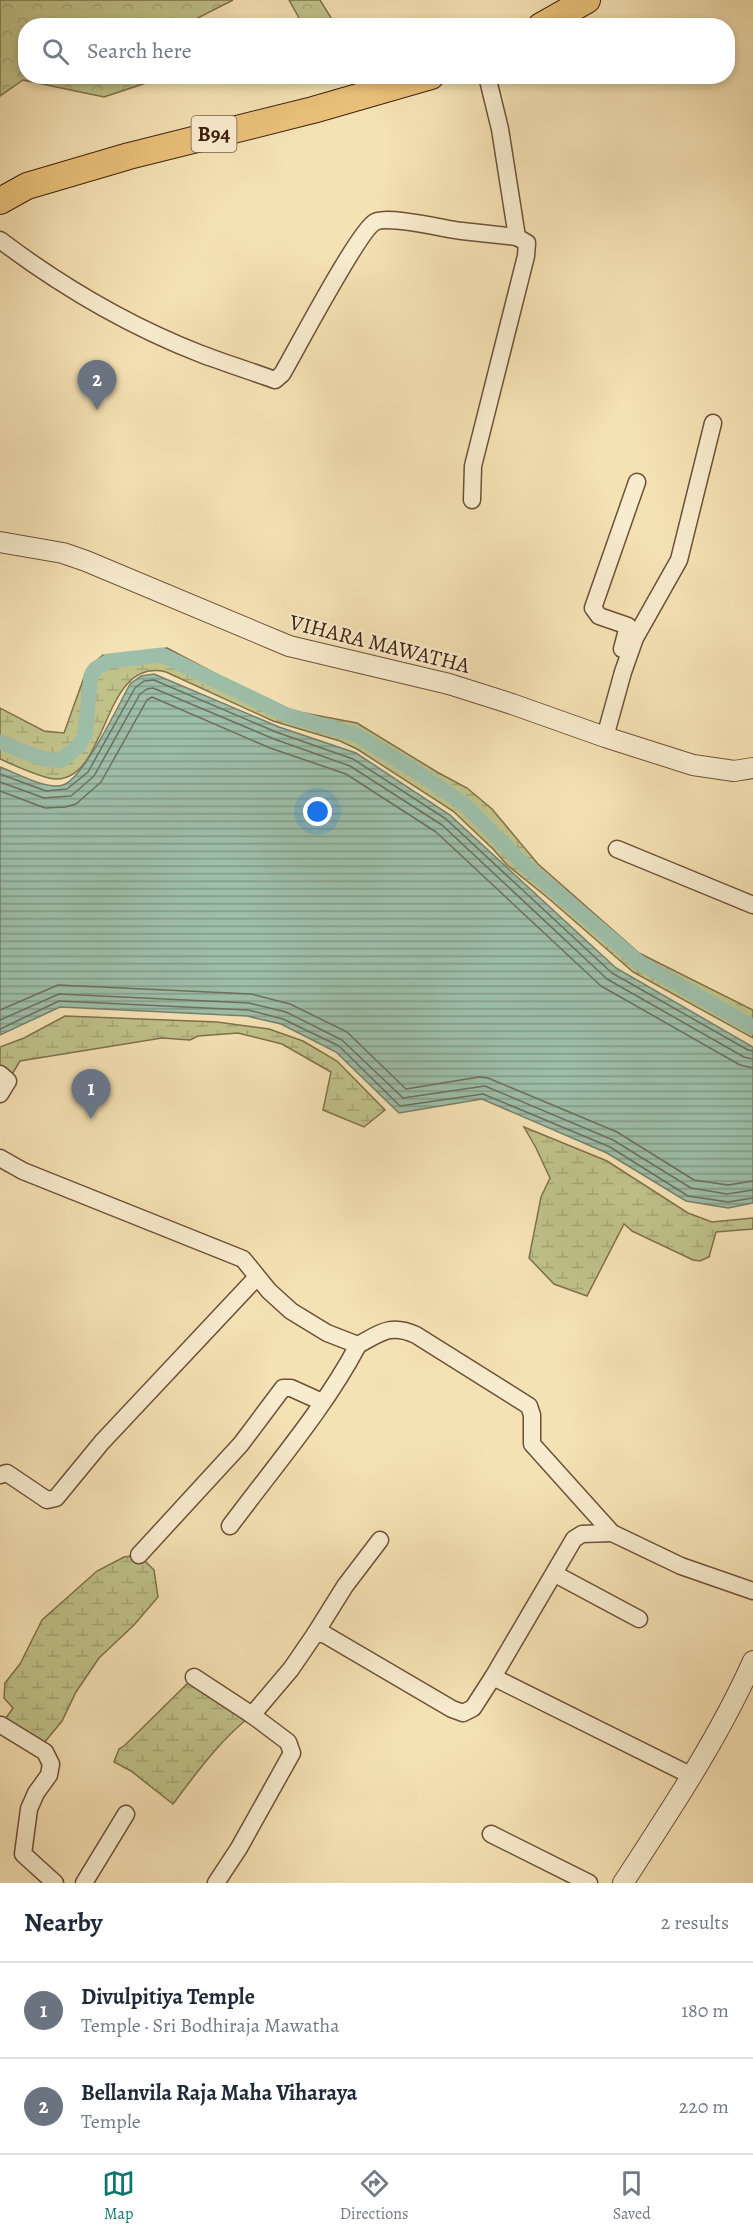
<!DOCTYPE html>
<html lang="en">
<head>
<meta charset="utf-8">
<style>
	:root { --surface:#fff; --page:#f2f2f3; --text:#1f2937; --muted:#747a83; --line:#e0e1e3; --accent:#0f766e }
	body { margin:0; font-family:Alegreya,serif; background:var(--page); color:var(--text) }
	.you { position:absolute; left:318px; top:812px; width:21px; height:21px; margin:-15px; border:4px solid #fff; border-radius:50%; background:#1a73e8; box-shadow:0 0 0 9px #1a73e833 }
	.badge { display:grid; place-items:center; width:39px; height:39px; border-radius:50%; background:var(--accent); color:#fff; font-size:20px; font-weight:700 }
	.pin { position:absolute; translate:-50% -50px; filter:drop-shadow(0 2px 3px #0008) }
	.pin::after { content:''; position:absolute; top:32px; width:21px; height:18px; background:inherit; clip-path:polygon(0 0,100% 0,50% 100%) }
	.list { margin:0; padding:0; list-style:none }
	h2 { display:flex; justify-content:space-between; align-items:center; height:78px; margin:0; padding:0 24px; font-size:26px }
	h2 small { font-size:20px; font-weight:400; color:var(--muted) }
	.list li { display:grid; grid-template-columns:39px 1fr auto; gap:18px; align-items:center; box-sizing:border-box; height:96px; padding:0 24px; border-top:2px solid var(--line) }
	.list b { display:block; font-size:22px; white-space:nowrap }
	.list p { margin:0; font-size:20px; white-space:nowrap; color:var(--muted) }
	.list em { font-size:20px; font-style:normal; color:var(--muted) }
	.icon { flex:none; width:33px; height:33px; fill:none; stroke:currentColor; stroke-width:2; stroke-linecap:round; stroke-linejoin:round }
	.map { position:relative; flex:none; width:753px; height:1883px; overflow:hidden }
	.search { position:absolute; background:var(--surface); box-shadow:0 3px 9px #0003; left:18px; right:18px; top:18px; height:66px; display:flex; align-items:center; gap:15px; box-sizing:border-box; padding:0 21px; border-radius:24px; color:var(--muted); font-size:22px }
	.sheet { height:270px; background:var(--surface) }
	nav { display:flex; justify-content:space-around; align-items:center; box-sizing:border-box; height:84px; border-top:2px solid var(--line); background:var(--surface); font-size:16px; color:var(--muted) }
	nav a { display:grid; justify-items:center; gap:3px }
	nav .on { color:var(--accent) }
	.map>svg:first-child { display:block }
</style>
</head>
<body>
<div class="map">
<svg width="753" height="1883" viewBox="0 0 753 1883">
	<defs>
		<pattern id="forest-crowns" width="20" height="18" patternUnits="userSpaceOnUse" patternTransform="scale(1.5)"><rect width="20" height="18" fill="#c0c28a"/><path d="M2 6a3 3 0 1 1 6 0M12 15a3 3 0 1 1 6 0" fill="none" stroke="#a6a676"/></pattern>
		<pattern id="wetland-marsh" width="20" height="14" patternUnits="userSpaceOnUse" patternTransform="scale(1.5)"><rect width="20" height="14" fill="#c0c28a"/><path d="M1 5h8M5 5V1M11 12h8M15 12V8" fill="none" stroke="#a6a676"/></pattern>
		<pattern id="water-rules" width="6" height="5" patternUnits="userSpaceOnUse" patternTransform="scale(1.5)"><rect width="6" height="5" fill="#9dbea9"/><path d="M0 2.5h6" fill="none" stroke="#819a88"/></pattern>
	</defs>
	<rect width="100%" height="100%" fill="#f5e2b4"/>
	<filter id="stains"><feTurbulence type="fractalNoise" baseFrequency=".00333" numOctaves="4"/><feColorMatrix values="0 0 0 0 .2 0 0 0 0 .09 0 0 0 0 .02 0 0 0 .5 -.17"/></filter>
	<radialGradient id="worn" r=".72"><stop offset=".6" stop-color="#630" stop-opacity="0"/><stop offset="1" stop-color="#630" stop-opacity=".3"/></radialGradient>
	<!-- forest -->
	<g fill="url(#forest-crowns)" stroke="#80714c" stroke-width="1.5">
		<path d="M0,0H233L184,25L26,26V76L158,77L155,80L104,97L23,80L0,96Z"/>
		<path d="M289,0H320L333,21L317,25H303Z"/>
	</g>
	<!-- wetland -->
	<g fill="url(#wetland-marsh)" stroke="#80714c" stroke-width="1.5">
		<path d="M167,648L283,709L357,723L437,772L467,788L492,809L538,864L639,953L753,1010V1038L633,972L548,898L507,865L494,850L453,811L357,749L340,741L273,721L166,672C102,656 109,778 57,779C47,780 11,764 0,759V708L44,731L64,733L87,669L103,655L114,656Z"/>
		<path d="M65,1016L217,1022L269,1029L303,1041L337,1061L385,1110L364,1127L323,1110L331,1072L282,1044L238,1033L198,1036L190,1040L162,1038L20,1061L8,1081L0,1074V1047L24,1038Z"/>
		<path d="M524,1127L607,1161L688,1213L712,1222L753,1218V1229L716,1232L709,1257L700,1261L693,1260L632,1231L624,1224L587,1296L554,1284L529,1258L541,1197L550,1178L536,1148Z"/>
		<path d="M139,1555L154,1570L158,1597L134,1625L99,1658L76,1692L62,1721L39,1749L1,1725L13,1708L4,1698L5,1683L20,1664L42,1620L97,1571L124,1557Z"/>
		<path d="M194,1677L252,1715C220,1740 197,1772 173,1804L131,1771L114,1762L119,1749L124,1746Z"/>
	</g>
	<!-- water -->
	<path fill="url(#water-rules)" stroke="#787f6b" stroke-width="1.5" d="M154,674L279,727L356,753L450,815L616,968L753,1047V1203L728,1208L686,1201L607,1153L482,1099L399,1113L336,1052L281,1024L247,1016L60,1007L0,1035V767C16,773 46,790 63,785C84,778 118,706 130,684L141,676Z"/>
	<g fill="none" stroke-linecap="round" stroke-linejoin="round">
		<!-- shore -->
		<g stroke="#6e6f5c" stroke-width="1.5">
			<path d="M0,774L46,791L67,789L88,772L135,688L144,681L154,680L276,732L353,759L446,819L612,973L748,1050L753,1051"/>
			<path d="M0,782L44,798L71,796L94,776L140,694L147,689L153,688L274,739L350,766L442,825L607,979L744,1057L753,1059"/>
			<path d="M0,791L45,808L65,807L76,804L101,782L147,700L152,697L270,748L346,774L436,832L601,986L740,1065L753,1068"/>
			<path d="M0,1010L58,985L251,994L290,1004L347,1032L406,1089L479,1077L488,1078L617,1132L694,1180L728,1185L753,1181"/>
			<path d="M0,1020L59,994L249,1003L286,1012L342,1040L403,1098L485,1086L613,1140L691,1188L727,1194L753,1190"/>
			<path d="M0,1029L59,1001L248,1010L283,1019L339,1046L400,1106L483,1094L610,1147L688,1196L728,1202L753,1198"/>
		</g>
		<!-- canal -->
		<path stroke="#9dbea9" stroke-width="15" d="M0,742L40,758L60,761L79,746L85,735L91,676L95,669L109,661L162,655L287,715L356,735L411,768L464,804L521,862L640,963L753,1027"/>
		<defs>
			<g id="minor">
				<path d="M0,240C61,286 129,326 201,354C225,363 250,371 275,380L282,374C296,350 359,230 375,222C390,215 444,229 462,231C480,233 499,235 517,237"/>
				<path d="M472,500L473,466L526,256L527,243L517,237L500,129L487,76"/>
				<path d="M622,649L628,626L599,616L593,608L637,482"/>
				<path d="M605,737L623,672L635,638L679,560L713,423"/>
				<path d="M617,849L753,905"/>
				<path d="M0,1074L8,1081L0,1094"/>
				<path d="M0,1158L23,1171L243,1259L269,1291L291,1311L327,1333L358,1345C380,1333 391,1323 416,1335L529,1406L532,1415V1444L612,1533L681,1566L753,1591"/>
				<path d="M0,1475L7,1473L47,1500L56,1498L102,1442L257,1277"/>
				<path d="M230,1526C273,1468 325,1408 358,1345"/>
				<path d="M139,1555L241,1444L283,1388H291L322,1402"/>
				<path d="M555,1574L639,1619"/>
				<path d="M315,1634L345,1586L380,1540"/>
				<path d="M194,1677L252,1715L291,1669L315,1634H324L452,1709L463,1713L473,1708L493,1677L574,1539L582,1534L612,1533"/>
				<path d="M493,1677L692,1776"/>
				<path d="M1,1725L45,1752L51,1764L49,1775L36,1793L29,1809L23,1854L55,1883"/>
				<path d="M491,1834L589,1883"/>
				<path d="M84,1883L126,1814"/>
				<path d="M216,1883L239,1848L292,1753L288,1742L252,1715"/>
			</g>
			<g id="tertiary">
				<path d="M0,542L63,553L86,561L289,646L449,684L512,704L605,737L693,765L734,771L753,768"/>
				<path d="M623,1883C670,1811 718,1739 753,1661"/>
			</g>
			<g id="primary">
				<path d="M541,26L587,0"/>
				<path d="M0,201L27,186L129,156L313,110L431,76"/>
			</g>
		</defs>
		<!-- minor casing -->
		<use href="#minor" stroke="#6d5038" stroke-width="19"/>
		<!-- tertiary casing -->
		<use href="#tertiary" stroke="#6d5038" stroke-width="22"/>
		<!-- primary casing -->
		<use href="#primary" stroke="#40200e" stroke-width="28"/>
		<!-- minor -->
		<use href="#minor" stroke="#f8ecce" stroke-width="16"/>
		<!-- tertiary -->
		<use href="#tertiary" stroke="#f8ecce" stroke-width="20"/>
		<!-- primary -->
		<use href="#primary" stroke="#eac17a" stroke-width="26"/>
	</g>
	<g text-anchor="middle" stroke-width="4.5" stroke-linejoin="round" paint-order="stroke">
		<!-- shield labels -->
		<rect fill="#f8ecce" stroke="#775d48" stroke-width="1.5" x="191.5" y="116" width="45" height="36" rx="4.5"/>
		<g font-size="21" font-weight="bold" fill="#40200e">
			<text x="214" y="141">B94</text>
		</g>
		<!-- street labels -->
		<g font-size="22" fill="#40200e" stroke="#f8ecce">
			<text transform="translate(380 643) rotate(14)" y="8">VIHARA MAWATHA</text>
		</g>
	</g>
	<rect width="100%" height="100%" filter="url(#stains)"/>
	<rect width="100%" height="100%" fill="url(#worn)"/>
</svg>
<div class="you"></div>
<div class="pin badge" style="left:91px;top:1119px;background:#6b7280">1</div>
<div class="pin badge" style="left:97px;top:410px;background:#6b7280">2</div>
<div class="search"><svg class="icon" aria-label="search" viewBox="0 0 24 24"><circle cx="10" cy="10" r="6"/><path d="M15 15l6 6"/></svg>Search here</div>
</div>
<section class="sheet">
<h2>Nearby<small>2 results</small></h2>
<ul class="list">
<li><span class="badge" style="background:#6b7280">1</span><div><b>Divulpitiya Temple</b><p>Temple · Sri Bodhiraja Mawatha</p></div><em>180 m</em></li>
<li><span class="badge" style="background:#6b7280">2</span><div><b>Bellanvila Raja Maha Viharaya</b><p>Temple</p></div><em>220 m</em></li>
</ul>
</section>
<nav>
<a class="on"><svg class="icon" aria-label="map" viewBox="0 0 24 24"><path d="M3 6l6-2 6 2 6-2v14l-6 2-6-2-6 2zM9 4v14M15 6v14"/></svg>Map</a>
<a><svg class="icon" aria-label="directions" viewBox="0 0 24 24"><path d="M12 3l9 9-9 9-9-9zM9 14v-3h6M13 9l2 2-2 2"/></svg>Directions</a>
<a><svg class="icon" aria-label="saved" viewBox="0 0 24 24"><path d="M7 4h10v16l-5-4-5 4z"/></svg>Saved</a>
</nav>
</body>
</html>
